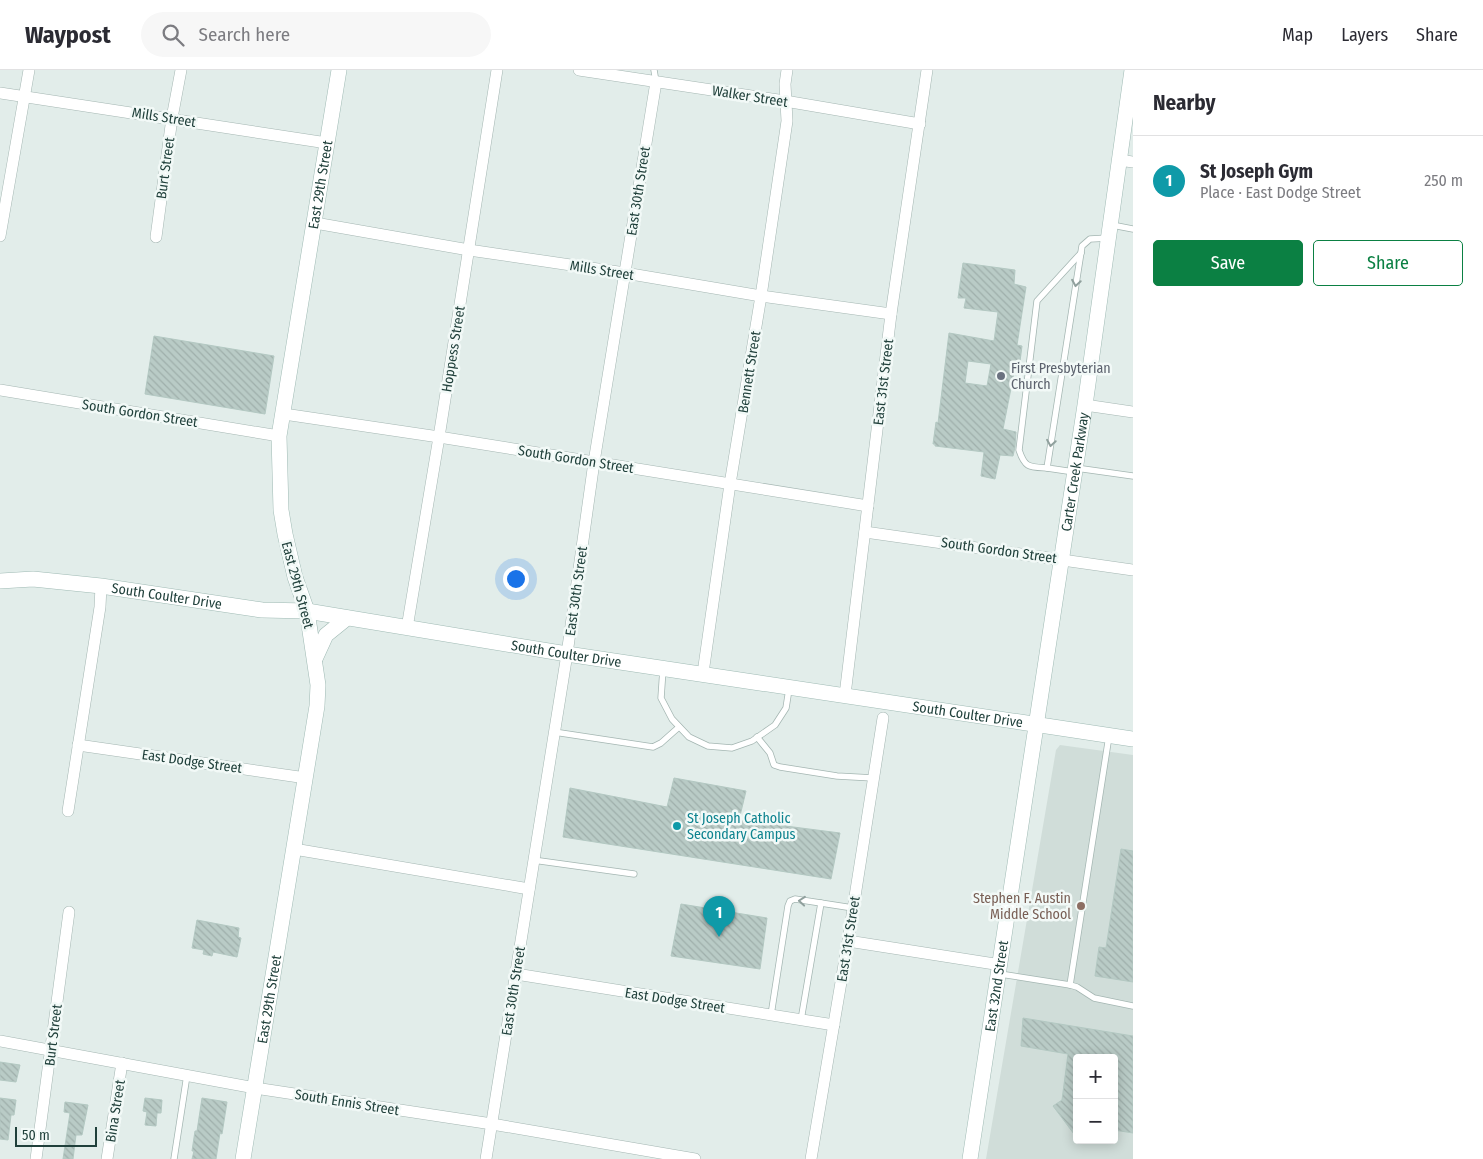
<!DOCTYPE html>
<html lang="en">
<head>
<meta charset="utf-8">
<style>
	:root { --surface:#fff; --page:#f7f7f7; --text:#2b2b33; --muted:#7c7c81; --line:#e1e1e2; --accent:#0b8043 }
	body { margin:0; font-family:"Fira Sans Condensed",sans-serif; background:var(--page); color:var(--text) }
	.controls { position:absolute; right:15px; bottom:15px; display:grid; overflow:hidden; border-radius:5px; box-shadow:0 2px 12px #0003 }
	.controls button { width:45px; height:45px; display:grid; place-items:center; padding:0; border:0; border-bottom:1px solid var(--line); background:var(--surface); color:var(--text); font:25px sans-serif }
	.scale { position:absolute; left:15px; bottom:12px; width:82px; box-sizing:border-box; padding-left:5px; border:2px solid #20403b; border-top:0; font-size:14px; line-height:18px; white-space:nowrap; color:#20403b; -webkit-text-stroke:4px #f2f9f7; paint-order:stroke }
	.you { position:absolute; left:515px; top:508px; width:18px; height:18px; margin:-12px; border:4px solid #fff; border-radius:50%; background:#1a73e8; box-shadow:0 0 0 8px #1a73e833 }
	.badge { display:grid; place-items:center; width:32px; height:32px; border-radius:50%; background:var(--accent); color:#fff; font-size:16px; font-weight:700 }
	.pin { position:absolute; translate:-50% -41px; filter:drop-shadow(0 1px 2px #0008) }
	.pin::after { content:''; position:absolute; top:26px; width:18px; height:15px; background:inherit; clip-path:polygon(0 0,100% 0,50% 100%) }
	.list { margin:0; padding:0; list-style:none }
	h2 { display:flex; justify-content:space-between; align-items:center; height:65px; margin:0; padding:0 20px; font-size:21px }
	h2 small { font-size:16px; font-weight:400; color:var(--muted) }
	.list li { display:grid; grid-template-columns:32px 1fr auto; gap:15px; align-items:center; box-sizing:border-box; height:90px; padding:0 20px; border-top:1px solid var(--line) }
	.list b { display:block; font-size:19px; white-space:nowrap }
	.list p { margin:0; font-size:16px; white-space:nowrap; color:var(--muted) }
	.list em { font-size:16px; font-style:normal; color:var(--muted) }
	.actions { display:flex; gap:10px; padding:15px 20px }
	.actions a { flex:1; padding:11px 0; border:1px solid var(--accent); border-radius:5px; text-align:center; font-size:18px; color:var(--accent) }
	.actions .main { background:var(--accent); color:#fff }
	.icon { flex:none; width:28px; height:28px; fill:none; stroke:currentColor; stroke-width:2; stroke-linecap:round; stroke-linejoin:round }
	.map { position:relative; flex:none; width:1133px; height:1089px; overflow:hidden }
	header { display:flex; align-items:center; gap:30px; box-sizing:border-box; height:70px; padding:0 25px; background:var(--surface); border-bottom:1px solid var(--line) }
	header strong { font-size:24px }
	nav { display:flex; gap:28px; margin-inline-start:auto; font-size:18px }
	.search { width:350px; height:45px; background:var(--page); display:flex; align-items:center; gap:12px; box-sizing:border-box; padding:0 18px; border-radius:28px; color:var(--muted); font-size:19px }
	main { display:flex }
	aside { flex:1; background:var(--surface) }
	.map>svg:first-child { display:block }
</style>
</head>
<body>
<header>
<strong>Waypost</strong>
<div class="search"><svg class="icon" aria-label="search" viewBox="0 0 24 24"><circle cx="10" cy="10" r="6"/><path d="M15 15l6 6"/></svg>Search here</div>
<nav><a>Map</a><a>Layers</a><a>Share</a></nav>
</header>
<main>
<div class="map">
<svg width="1133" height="1089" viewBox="0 0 1133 1089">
	<defs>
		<pattern id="building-back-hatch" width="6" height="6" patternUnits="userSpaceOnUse" patternTransform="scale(1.25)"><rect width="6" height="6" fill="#b9cbc6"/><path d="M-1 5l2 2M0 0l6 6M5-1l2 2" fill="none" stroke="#9fafab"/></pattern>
	</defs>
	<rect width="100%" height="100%" fill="#e2edea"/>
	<!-- built -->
	<path fill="#d0ddd9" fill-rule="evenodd" d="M1060,675L1133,685V1089H986L1056,680ZM1077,988H1114V1070H1077Z"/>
	<!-- building -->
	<g fill="url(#building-back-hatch)" stroke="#b3c8c2" fill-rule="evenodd">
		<path d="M963,193L1015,200L1014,214L1026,217L1017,275L1022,276L1019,299L1015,298L1003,359L1016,362L1015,377L1013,386L1000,385L995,409L981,406L984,382L935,376V374H933L936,352L938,353L949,263L994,271L998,242L964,238L966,228H958ZM968,291L991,294L987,316L965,313Z"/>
		<path d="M154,266L274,286L265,344L145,324Z"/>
		<path d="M674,708L746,721L739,750L840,763L831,809L563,767L570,718L667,737Z"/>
		<path d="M1121,779L1133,781V912L1095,906L1099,877L1106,878Z"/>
		<path d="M681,834L767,848L760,899L671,886Z"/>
		<path d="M197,850L239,858L238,867L241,868L237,887L213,882L212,886L203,884L204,880L192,878Z"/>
		<path d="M1023,948L1133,966V1063L1114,1060V988H1077V1068L1053,1036L1062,1030L1068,984L1021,976Z"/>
		<path d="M0,992L20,995L16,1012L0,1010Z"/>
		<path d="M0,1028L16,1030L14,1045H11L8,1070L0,1069Z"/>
		<path d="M145,1028L162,1030L161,1043H157L156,1056L145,1055L147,1042L143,1041Z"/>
		<path d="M202,1028L227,1032L222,1064L220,1063L216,1089H192L194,1081H192L195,1061H197Z"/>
		<path d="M65,1032L88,1035L82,1065H76L73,1089H63L70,1043L64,1042Z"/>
	</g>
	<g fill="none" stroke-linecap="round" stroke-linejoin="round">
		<defs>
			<g id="lane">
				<path d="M654,0L656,12"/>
				<path d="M1112,155L1133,159"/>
				<path d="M1047,398C1029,397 1025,398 1019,380L1037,231L1081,183"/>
				<path d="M1076,398L1133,406"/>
				<path d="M1074,402L1047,398L1082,176L1090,169L1108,168"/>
				<path d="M663,599L661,628L672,649L689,667L708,676L732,678L752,671L775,655L786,638L789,619"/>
				<path d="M554,662L653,677L661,673L679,657"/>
				<path d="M757,667L770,683L774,695L780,697L837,706L873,708"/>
				<path d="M533,790L634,804"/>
				<path d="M1000,904L1070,915L1077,917L1094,928L1133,936"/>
				<path d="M1070,915L1109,666"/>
				<path d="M771,945L788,836L790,831L795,829L853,838"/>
				<path d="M801,950L821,833"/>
				<path d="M174,1089L187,1005"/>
			</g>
			<g id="street">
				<path d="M579,0L785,31L920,54"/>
				<path d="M0,23L327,73"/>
				<path d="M1119,90L1133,92"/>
				<path d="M315,153L469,180L625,203L761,226L891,244"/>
				<path d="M0,166L29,0"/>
				<path d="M156,167L172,48L181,0"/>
				<path d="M0,320L279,366"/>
				<path d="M1085,335L1133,342"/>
				<path d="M284,344L439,367L868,436"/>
				<path d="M865,462L1133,500"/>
				<path d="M407,558L439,367L497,0"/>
				<path d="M703,603L730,414L761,226L787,51L785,14L787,0"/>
				<path d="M845,625L891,244L927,0"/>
				<path d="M78,675L306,708"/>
				<path d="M68,741L100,537L101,516"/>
				<path d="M294,779L529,819"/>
				<path d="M848,871L1001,895"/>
				<path d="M516,904L834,955"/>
				<path d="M0,971L255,1018L492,1054L695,1089"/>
				<path d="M36,1089L69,842"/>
				<path d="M107,1089L122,993"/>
				<path d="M486,1089L567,584L594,392L656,12"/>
				<path d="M811,1089L848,871L883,648"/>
			</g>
			<g id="secondary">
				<path id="s1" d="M0,511L33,509L101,516L262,540L307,541L567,584L1133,669"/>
				<path d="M315,589L326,565L347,548"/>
				<path id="s2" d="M243,1089L317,636L318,615L307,541L295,507L285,464L281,440L279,366L339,0"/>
				<path id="s3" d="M970,1089L1085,335L1132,0"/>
			</g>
		</defs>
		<!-- lane casing -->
		<use href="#lane" stroke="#a4b6b2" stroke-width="7"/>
		<!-- street casing -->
		<use href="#street" stroke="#a4b6b2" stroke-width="12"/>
		<!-- secondary casing -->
		<use href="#secondary" stroke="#9fbab4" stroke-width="16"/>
		<!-- lane -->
		<use href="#lane" stroke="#fff" stroke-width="5.5"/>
		<!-- street -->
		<use href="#street" stroke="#fff" stroke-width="11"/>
		<!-- secondary -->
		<use href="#secondary" stroke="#fff" stroke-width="15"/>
	</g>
	<!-- one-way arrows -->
	<defs><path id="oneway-chevron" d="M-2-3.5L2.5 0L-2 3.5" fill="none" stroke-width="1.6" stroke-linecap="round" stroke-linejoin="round" transform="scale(1.25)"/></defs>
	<g stroke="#90a09d">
		<use href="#oneway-chevron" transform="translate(1076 213) rotate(99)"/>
		<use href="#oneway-chevron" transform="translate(1051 373) rotate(99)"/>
		<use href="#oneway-chevron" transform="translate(802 831) rotate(-175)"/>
	</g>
	<!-- markers -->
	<circle fill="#6b7280" stroke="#f2f9f7" stroke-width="2" cx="1001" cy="306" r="5"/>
	<circle fill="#0f9aa8" stroke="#f2f9f7" stroke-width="2" cx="677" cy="756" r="5"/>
	<circle fill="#8d6e63" stroke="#f2f9f7" stroke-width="2" cx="1081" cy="836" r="5"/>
	<g text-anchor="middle" stroke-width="5" stroke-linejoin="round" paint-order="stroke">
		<!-- street labels -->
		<g font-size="14" fill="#20403b" stroke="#f2f9f7">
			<text transform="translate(750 26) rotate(9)" y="5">Walker Street</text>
			<text transform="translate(164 47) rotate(9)" y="5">Mills Street</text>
			<text transform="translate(165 98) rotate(-82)" y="5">Burt Street</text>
			<text dy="5" stroke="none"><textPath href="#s2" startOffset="988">East 29th Street</textPath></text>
			<text transform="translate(638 121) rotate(-81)" y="5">East 30th Street</text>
			<text transform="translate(602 200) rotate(9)" y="5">Mills Street</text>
			<text transform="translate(453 279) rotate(-81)" y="5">Hoppess Street</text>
			<text transform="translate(749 302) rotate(-81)" y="5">Bennett Street</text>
			<text transform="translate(883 312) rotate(-83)" y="5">East 31st Street</text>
			<text transform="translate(140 343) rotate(9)" y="5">South Gordon Street</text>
			<text transform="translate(576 389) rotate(9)" y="5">South Gordon Street</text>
			<text dy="5" stroke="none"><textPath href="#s3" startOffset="695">Carter Creek Parkway</textPath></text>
			<text transform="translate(999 480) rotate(8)" y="5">South Gordon Street</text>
			<text transform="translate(298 515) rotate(75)" y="5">East 29th Street</text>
			<text transform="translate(576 521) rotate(-82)" y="5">East 30th Street</text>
			<text dy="5" stroke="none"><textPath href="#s1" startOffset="168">South Coulter Drive</textPath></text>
			<text dy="5" stroke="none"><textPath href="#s1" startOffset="572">South Coulter Drive</textPath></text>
			<text dy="5" stroke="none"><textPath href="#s1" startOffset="978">South Coulter Drive</textPath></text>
			<text transform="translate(192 691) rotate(8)" y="5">East Dodge Street</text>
			<text transform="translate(848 869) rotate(-81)" y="5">East 31st Street</text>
			<text dy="5" stroke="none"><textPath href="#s3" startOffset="175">East 32nd Street</textPath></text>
			<text transform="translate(513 921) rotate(-81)" y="5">East 30th Street</text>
			<text dy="5" stroke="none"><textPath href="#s2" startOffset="162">East 29th Street</textPath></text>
			<text transform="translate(675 930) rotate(9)" y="5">East Dodge Street</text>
			<text transform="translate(53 965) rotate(-83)" y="5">Burt Street</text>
			<text transform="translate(347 1032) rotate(9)" y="5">South Ennis Street</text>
			<text transform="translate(115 1041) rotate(-81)" y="5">Bina Street</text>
		</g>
		<!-- worship labels -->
		<g font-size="14" fill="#5b616d" stroke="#f2f9f7" text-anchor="start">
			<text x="1011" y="303">First Presbyterian<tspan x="1011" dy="16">Church</tspan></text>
		</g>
		<!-- culture labels -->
		<g font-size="14" fill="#0d838f" stroke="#f2f9f7" text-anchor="start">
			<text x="687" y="753">St Joseph Catholic<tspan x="687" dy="16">Secondary Campus</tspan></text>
		</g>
		<!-- education labels -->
		<g font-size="14" fill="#785e54" stroke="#f2f9f7" text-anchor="end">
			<text x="1071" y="833">Stephen F. Austin<tspan x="1071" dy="16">Middle School</tspan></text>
		</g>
	</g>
</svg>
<div class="controls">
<button>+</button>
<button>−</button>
</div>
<div class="scale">50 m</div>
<div class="you"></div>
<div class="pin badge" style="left:719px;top:867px;background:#0f9aa8">1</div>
</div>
<aside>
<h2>Nearby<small></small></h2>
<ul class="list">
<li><span class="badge" style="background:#0f9aa8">1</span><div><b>St Joseph Gym</b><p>Place · East Dodge Street</p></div><em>250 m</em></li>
</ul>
<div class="actions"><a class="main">Save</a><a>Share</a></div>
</aside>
</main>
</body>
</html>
